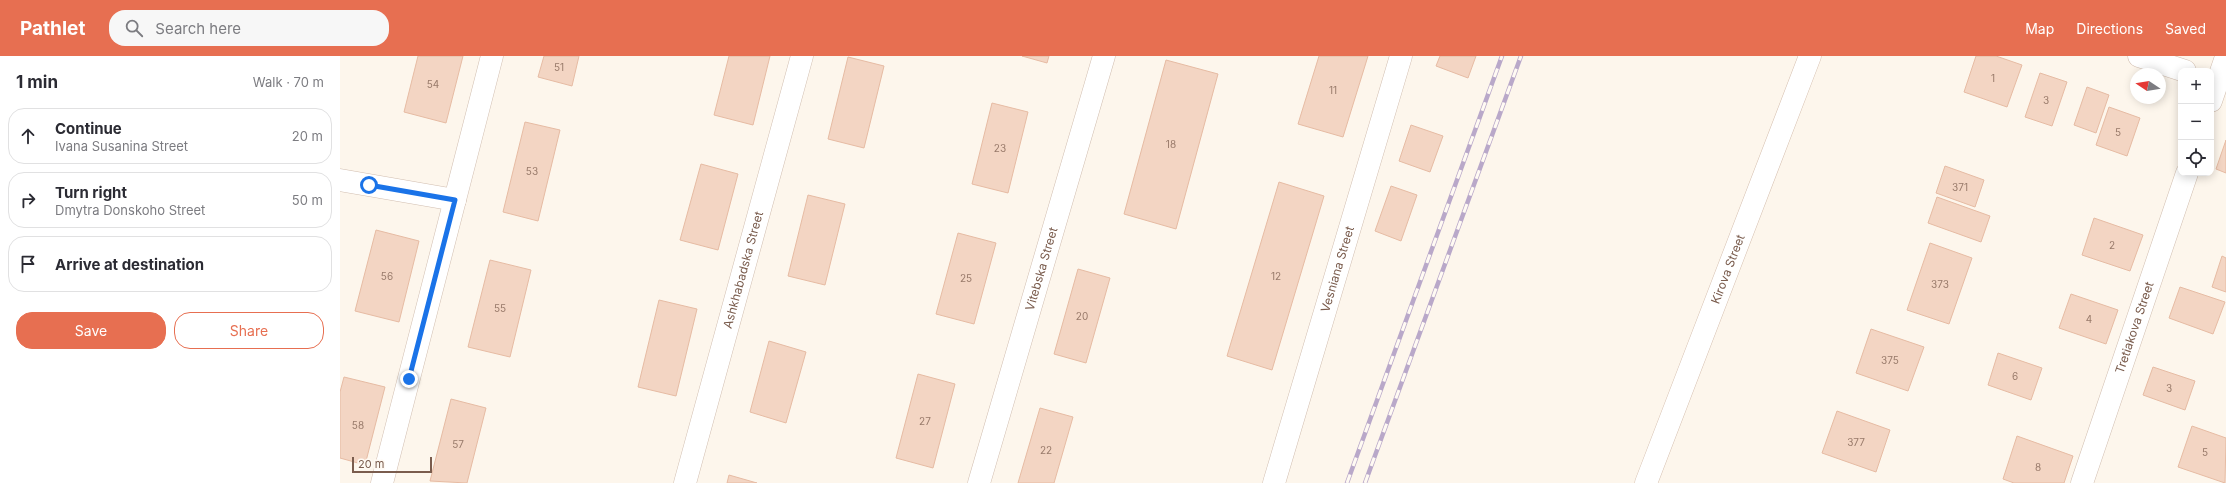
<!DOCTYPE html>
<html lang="en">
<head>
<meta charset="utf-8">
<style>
	:root { --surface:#fff; --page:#f7f7f7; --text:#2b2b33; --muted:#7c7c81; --line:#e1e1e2; --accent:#e76f51 }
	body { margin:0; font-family:Inter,sans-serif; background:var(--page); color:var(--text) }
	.controls { position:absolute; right:12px; top:12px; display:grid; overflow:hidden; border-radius:8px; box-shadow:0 2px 10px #0003 }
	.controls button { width:36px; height:36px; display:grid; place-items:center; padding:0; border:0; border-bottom:1px solid var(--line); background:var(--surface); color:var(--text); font:20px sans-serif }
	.compass { position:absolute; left:1790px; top:12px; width:36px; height:36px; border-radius:50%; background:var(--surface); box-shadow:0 2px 10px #0003; rotate:282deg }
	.scale { position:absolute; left:12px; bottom:10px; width:80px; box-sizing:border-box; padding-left:4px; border:2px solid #7a5c4d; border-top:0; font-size:11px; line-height:14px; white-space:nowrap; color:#7a5c4d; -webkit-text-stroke:3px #fffaf3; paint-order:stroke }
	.stop { position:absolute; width:12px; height:12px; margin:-9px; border:3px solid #1a73e8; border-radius:50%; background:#fff }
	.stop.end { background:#1a73e8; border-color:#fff; box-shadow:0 1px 4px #0008 }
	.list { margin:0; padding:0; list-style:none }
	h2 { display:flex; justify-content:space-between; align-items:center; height:52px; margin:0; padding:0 16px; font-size:17px }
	h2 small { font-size:13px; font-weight:400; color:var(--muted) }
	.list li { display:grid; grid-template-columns:26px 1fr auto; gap:12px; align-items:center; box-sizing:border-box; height:56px; margin:0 8px 8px; padding:0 8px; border:1px solid var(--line); border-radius:16px }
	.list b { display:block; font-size:15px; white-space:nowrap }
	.list p { margin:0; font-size:13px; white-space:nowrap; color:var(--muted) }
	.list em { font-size:13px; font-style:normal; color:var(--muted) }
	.actions { display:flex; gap:8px; padding:12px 16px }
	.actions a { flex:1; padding:9px 0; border:1px solid var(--accent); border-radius:16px; text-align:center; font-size:14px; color:var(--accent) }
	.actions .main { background:var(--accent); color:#fff }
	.icon { flex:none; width:22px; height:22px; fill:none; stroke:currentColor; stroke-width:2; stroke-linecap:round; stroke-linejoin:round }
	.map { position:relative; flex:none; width:1886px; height:427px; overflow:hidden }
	header { display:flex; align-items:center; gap:24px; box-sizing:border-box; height:56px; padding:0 20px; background:var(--accent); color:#fff }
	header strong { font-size:19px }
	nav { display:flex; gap:22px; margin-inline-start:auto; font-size:14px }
	.search { width:280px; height:36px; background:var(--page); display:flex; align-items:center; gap:10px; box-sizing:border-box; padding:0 14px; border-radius:16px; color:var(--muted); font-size:15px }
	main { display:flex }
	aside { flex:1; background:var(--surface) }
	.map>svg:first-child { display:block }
</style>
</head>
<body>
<header>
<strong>Pathlet</strong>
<div class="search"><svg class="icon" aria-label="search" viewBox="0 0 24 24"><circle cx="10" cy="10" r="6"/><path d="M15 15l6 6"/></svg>Search here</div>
<nav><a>Map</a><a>Directions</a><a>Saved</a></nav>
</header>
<main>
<aside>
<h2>1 min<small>Walk · 70 m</small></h2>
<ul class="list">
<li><svg class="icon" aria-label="ahead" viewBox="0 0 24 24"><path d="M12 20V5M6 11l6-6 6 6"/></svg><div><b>Continue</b><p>Ivana Susanina Street</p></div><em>20 m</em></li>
<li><svg class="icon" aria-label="right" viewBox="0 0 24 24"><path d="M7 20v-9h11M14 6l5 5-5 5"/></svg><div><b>Turn right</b><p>Dmytra Donskoho Street</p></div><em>50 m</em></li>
<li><svg class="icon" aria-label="arrive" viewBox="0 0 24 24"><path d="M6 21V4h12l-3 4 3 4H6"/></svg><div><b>Arrive at destination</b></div></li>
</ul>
<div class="actions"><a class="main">Save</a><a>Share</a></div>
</aside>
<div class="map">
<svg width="1886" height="427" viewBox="0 0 1886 427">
	<rect width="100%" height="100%" fill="#fdf6ec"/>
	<!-- building -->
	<g fill="#f3d5c3" stroke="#e6bba3">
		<path d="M78,0H123L106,67L64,56Z"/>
		<path d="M204,0H239L232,30L198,21Z"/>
		<path d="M389,0H430L413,69L374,59Z"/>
		<path d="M682,0H709L707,7Z"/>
		<path d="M979,0H1028L1003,81L958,68Z"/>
		<path d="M1100,0H1136L1128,22L1096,10Z"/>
		<path d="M1636,0H1656L1682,9L1667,51L1624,36Z"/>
		<path d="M508,1L544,10L524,92L488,83Z"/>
		<path d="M826,4L878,18L836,173L784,158Z"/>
		<path d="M1700,17L1727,26L1712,70L1685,61Z"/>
		<path d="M1747,31L1769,39L1756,77L1734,69Z"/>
		<path d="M652,47L688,56L668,137L632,128Z"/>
		<path d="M1769,51L1800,62L1787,100L1756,89Z"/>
		<path d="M185,66L220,74L198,165L163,156Z"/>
		<path d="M1071,69L1103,80L1090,116L1059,105Z"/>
		<path d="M1886,84V117L1876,113Z"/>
		<path d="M361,108L398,118L378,194L340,184Z"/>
		<path d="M1605,110L1644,124L1635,151L1596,137Z"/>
		<path d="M939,126L984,140L932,314L887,300Z"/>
		<path d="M1051,130L1077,139L1061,185L1035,175Z"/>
		<path d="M468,139L505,148L485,229L448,220Z"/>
		<path d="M1597,141L1650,160L1641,186L1588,167Z"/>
		<path d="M1754,162L1803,179L1790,215L1742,199Z"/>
		<path d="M36,174L79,185L59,266L15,255Z"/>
		<path d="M618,177L656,187L634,268L596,258Z"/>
		<path d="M1590,187L1632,202L1609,268L1567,254Z"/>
		<path d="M1882,200L1886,202V236L1872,231Z"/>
		<path d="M150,204L191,214L170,301L128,291Z"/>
		<path d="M738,213L770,222L746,307L714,298Z"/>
		<path d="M1840,231L1885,246L1873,278L1829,262Z"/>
		<path d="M1731,238L1778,254L1766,288L1719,272Z"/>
		<path d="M319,244L357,253L336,340L298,331Z"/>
		<path d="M1531,273L1584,291L1568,335L1516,317Z"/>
		<path d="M429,285L466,296L446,367L410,356Z"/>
		<path d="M1658,297L1702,312L1691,344L1648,329Z"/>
		<path d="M1813,311L1855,325L1845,354L1803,339Z"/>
		<path d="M578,318L615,328L593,412L556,402Z"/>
		<path d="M4,321L45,331L25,409L0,402V336Z"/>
		<path d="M111,343L146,352L127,427L90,425Z"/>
		<path d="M700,352L733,361L714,427H678Z"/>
		<path d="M1497,355L1550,374L1536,416L1482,397Z"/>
		<path d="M1852,370L1886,382L1885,427L1838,411Z"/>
		<path d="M1677,380L1733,400L1724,427H1674L1663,423Z"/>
		<path d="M389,419L417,427H387Z"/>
	</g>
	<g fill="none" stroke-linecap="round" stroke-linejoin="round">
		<defs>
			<g id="street">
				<path d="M1799,0L1845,15"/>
				<path d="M1871,45L1886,1"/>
				<path d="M0,124L115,144"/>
				<path d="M42,427L152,0"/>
				<path id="s1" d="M345,427L462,0"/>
				<path id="s2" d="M639,427L764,0"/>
				<path id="s3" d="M934,427L1061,0"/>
				<path id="s4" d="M1742,427L1847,117"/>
			</g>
			<g id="secondary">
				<path id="s5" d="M1306,427L1470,0"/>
			</g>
		</defs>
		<!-- street casing -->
		<use href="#street" stroke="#d1beb0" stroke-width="23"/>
		<!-- secondary casing -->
		<use href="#secondary" stroke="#d6c0b0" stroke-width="23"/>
		<!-- street -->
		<use href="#street" stroke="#fff" stroke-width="22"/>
		<!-- secondary -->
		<use href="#secondary" stroke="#fff" stroke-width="22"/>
		<defs>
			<g id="rail">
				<path d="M1007,427L1162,0"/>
				<path d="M1025,427L1181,0"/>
			</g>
		</defs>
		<!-- rail casing -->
		<use href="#rail" stroke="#b9a8c9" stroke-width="4.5"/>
		<!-- rail -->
		<use href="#rail" stroke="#fffaf3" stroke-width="3" stroke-dasharray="9" stroke-linecap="butt"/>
	</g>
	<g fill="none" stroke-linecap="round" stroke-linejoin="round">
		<!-- route -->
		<path stroke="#1a73e8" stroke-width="5" d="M29,129L115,144L69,323"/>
	</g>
	<g text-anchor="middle" stroke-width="3" stroke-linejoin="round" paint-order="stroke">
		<!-- number labels -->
		<g font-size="10" fill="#987a6a">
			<text x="219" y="15">51</text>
			<text x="1653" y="26">1</text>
			<text x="93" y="32">54</text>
			<text x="993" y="38">11</text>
			<text x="1706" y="48">3</text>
			<text x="1778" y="80">5</text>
			<text x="831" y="92">18</text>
			<text x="660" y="96">23</text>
			<text x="192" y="119">53</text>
			<text x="1620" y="135">371</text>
			<text x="1772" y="193">2</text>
			<text x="47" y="224">56</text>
			<text x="936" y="224">12</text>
			<text x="626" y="226">25</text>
			<text x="1600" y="232">373</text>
			<text x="160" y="256">55</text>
			<text x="742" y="264">20</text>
			<text x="1749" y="267">4</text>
			<text x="1550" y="308">375</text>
			<text x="1675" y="324">6</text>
			<text x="1829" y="336">3</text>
			<text x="585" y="369">27</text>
			<text x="18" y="373">58</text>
			<text x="1516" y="390">377</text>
			<text x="118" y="392">57</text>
			<text x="706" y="398">22</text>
			<text x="1865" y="400">5</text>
			<text x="1698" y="415">8</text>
		</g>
		<!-- street labels -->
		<g font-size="12" fill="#7a5c4d" stroke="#fffaf3">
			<text dy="4" stroke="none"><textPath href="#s1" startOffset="221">Ashkhabadska Street</textPath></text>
			<text dy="4" stroke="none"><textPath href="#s3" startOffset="223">Vesniana Street</textPath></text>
			<text dy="4" stroke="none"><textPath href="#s2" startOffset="223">Vitebska Street</textPath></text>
			<text dy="4" stroke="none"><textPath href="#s5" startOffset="229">Kirova Street</textPath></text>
			<text dy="4" stroke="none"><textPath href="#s4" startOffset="164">Tretiakova Street</textPath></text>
		</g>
	</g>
</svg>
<div class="controls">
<button>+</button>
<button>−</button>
<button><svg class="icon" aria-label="locate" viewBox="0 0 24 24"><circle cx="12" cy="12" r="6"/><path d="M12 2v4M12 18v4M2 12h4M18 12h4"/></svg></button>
</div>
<svg class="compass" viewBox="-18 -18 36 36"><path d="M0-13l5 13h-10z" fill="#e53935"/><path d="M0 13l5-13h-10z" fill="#7c7c81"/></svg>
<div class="scale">20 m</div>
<div class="stop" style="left:29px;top:129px"></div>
<div class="stop end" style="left:69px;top:323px"></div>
</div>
</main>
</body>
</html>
